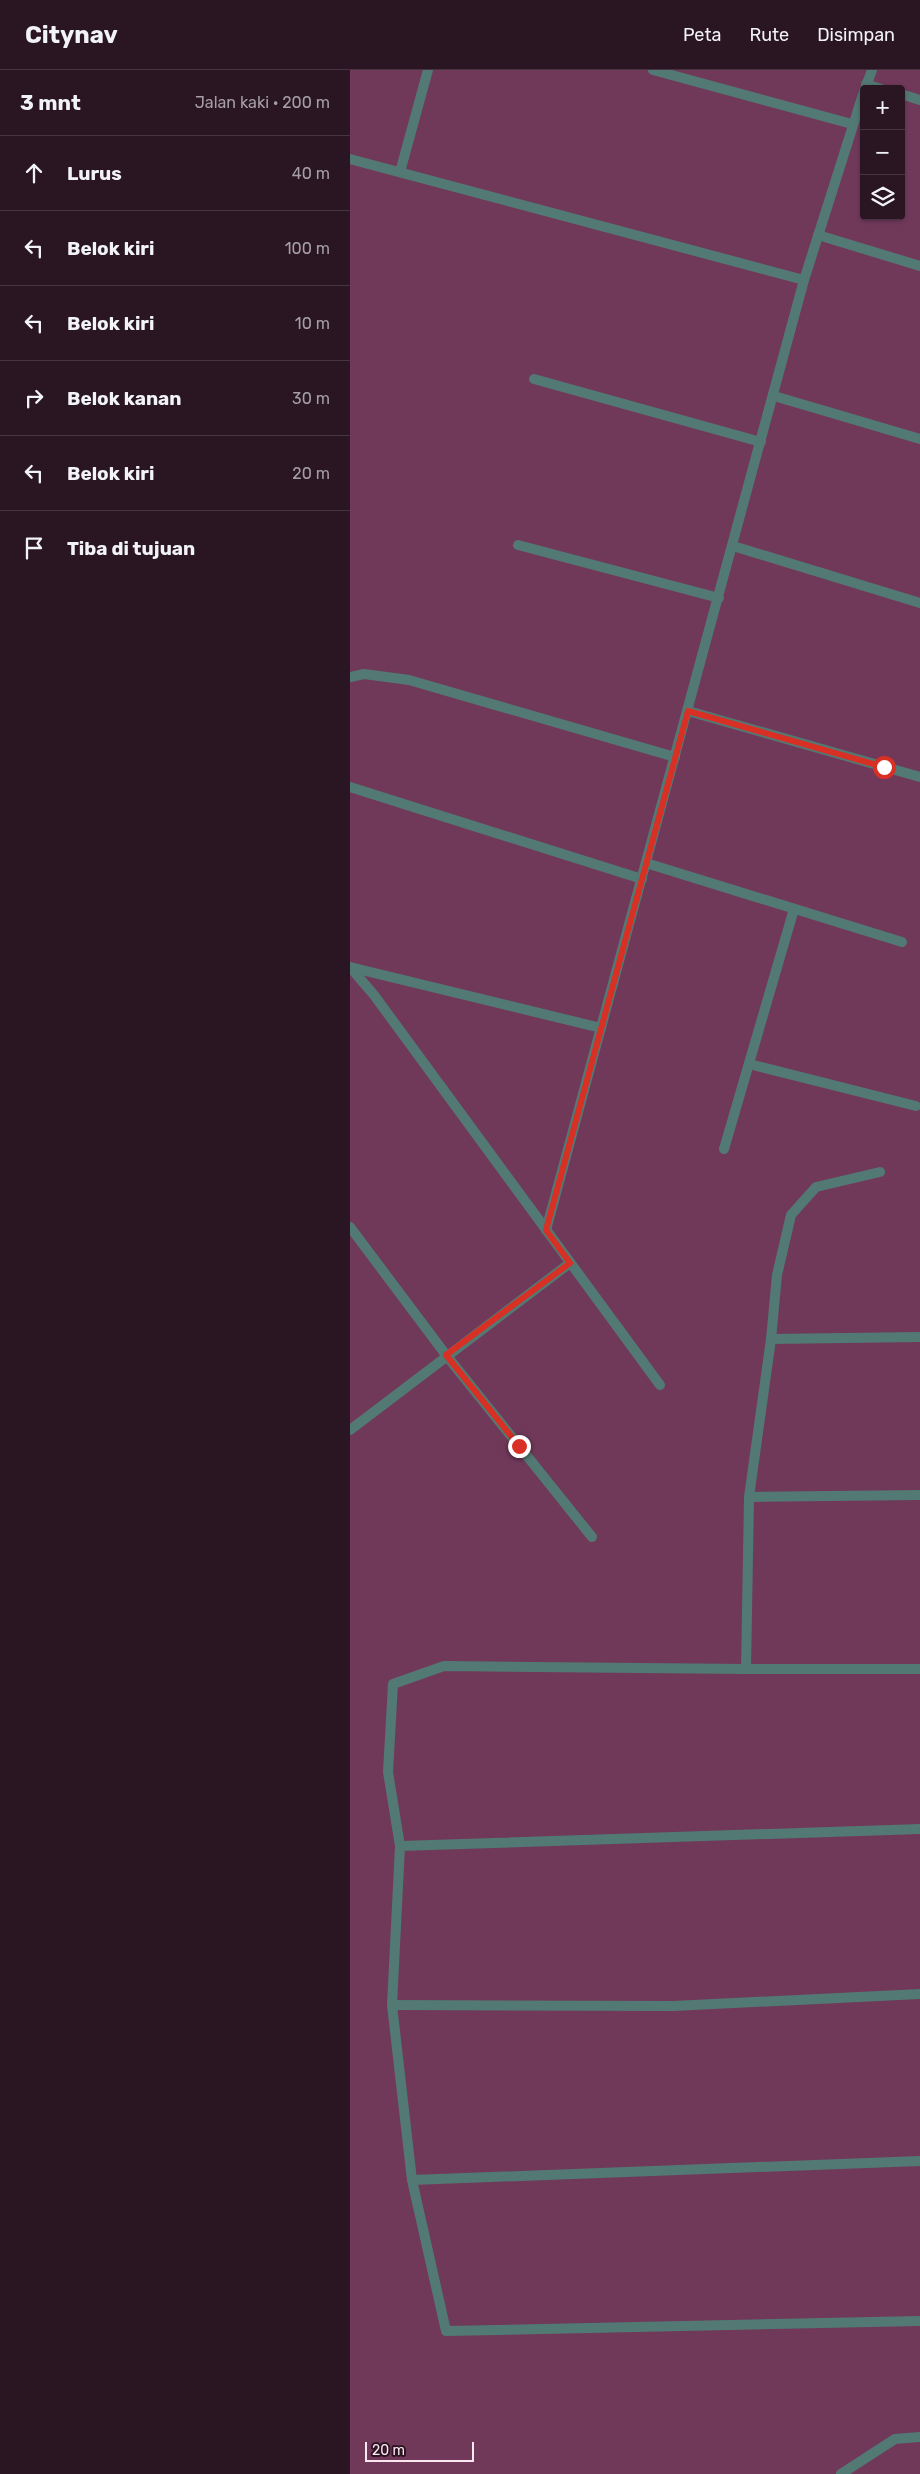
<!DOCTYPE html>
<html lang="id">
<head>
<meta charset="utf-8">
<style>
	:root { --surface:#2a1622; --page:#321f2a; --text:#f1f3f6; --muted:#a59fa5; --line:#463540 }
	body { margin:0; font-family:Rubik,sans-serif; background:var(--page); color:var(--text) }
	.controls { position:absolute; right:15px; top:15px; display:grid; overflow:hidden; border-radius:5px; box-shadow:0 1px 4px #0004 }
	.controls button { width:45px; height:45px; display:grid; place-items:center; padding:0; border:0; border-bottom:1px solid var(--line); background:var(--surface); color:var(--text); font:25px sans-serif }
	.scale { position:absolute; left:15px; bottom:12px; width:109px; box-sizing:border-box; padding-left:5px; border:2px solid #fae7f1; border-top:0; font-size:14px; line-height:18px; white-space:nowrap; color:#fae7f1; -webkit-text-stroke:4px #2d1423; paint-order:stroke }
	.stop { position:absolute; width:15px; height:15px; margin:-11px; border:4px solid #d93025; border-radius:50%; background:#fff }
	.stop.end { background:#d93025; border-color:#fff; box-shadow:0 1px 5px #0008 }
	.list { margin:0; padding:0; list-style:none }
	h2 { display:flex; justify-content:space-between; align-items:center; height:65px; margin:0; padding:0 20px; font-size:21px }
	h2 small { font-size:16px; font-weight:400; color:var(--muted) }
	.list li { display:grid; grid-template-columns:32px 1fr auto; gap:15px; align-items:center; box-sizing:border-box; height:75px; padding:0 20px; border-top:1px solid var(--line) }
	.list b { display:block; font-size:19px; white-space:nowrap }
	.list em { font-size:16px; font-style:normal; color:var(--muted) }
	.icon { flex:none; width:28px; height:28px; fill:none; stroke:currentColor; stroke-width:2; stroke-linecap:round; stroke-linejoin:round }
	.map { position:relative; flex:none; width:570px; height:2404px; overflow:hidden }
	header { display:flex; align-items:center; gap:30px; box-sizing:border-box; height:70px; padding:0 25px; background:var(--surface); border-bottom:1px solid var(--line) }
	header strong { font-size:24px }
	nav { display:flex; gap:28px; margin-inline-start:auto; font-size:18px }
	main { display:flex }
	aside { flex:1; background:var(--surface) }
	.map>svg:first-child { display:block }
</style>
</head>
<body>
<header>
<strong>Citynav</strong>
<nav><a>Peta</a><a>Rute</a><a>Disimpan</a></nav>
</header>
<main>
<aside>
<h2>3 mnt<small>Jalan kaki · 200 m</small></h2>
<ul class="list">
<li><svg class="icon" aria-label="ahead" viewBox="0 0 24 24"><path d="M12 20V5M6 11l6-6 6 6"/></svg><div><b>Lurus</b></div><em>40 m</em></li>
<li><svg class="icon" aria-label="left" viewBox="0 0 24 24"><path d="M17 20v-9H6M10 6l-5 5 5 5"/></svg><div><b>Belok kiri</b></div><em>100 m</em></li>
<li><svg class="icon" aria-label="left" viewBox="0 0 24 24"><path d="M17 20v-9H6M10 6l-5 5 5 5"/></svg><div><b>Belok kiri</b></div><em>10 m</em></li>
<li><svg class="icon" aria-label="right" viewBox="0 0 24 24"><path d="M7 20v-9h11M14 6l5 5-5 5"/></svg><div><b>Belok kanan</b></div><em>30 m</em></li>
<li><svg class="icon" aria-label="left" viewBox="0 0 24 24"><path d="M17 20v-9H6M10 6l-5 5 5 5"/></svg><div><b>Belok kiri</b></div><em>20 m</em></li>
<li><svg class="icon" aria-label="arrive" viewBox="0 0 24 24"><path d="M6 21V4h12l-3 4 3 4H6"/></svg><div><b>Tiba di tujuan</b></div></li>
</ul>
</aside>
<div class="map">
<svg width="570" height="2404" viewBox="0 0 570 2404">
	<rect width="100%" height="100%" fill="#381d2d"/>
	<!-- green -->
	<path fill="#70395a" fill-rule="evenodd" d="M0,0H570V2404H0ZM514,19H551V146H514Z"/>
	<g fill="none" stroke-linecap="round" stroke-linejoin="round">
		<!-- minor -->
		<g stroke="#527973" stroke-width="10">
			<path d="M303,0L502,54"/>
			<path d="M516,14L531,19"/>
			<path d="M515,19L522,0"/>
			<path d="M551,24L570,30"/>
			<path d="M0,89L454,210"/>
			<path d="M50,102L78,0"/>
			<path d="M468,165L570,196"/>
			<path d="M184,309L411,372"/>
			<path d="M424,326L570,369"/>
			<path d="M168,475L369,528"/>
			<path d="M383,476L570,533"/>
			<path d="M0,607L14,604L59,610L325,687"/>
			<path d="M338,641L570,707"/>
			<path d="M0,717L292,809"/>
			<path d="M296,793L552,872"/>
			<path d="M0,897L24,925L310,1315"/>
			<path d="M0,897L251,958"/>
			<path d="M399,994L566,1036"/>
			<path d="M374,1079L444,839"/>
			<path d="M530,1102L466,1117L441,1145L427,1205L421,1269L399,1427L396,1599H570"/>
			<path d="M0,1157L96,1285L242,1467"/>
			<path d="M196,1160L454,210L514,21"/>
			<path d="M421,1269L570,1267"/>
			<path d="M0,1360L220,1193"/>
			<path d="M399,1427L570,1425"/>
			<path d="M396,1599L94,1596L43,1614L38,1702L50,1776L42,1935L62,2110L96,2261L570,2251"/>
			<path d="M50,1776L570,1759"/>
			<path d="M42,1935L323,1936L570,1924"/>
			<path d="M62,2110L570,2091"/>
			<path d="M491,2404L545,2369L570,2367"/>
		</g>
	</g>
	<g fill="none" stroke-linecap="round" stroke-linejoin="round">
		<!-- route -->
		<path stroke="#d93025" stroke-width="6" d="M169,1376L96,1285L220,1193L196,1160L338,641L534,697"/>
	</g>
</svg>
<div class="controls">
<button>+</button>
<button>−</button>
<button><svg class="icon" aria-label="layers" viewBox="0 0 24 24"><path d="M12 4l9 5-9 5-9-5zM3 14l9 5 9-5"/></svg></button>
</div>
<div class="scale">20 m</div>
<div class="stop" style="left:534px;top:697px"></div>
<div class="stop end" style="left:169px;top:1376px"></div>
</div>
</main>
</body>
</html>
